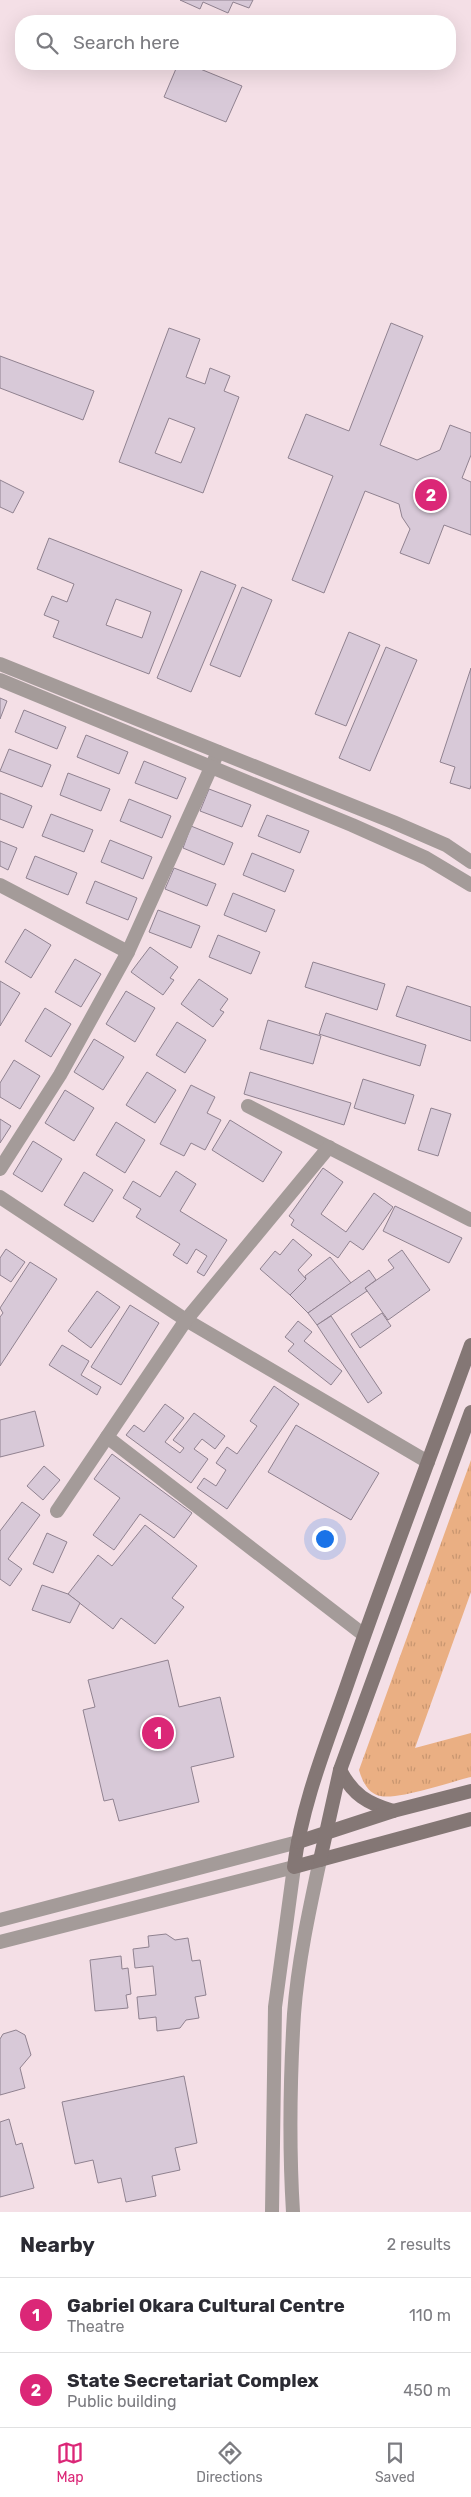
<!DOCTYPE html>
<html lang="en">
<head>
<meta charset="utf-8">
<style>
	:root { --surface:#fff; --page:#f2f2f3; --text:#2b2b33; --muted:#7c7c81; --line:#e1e1e2; --accent:#db2777 }
	body { margin:0; font-family:Rubik,sans-serif; background:var(--page); color:var(--text) }
	.you { position:absolute; left:324px; top:1538px; width:18px; height:18px; margin:-12px; border:4px solid #fff; border-radius:50%; background:#1a73e8; box-shadow:0 0 0 8px #1a73e833 }
	.badge { display:grid; place-items:center; width:32px; height:32px; border-radius:50%; background:var(--accent); color:#fff; font-size:16px; font-weight:700 }
	.pin { position:absolute; translate:-50% -50%; border:2px solid #fff; box-shadow:0 1px 5px #0006 }
	.list { margin:0; padding:0; list-style:none }
	h2 { display:flex; justify-content:space-between; align-items:center; height:65px; margin:0; padding:0 20px; font-size:21px }
	h2 small { font-size:16px; font-weight:400; color:var(--muted) }
	.list li { display:grid; grid-template-columns:32px 1fr auto; gap:15px; align-items:center; box-sizing:border-box; height:75px; padding:0 20px; border-top:1px solid var(--line) }
	.list b { display:block; font-size:19px; white-space:nowrap }
	.list p { margin:0; font-size:16px; white-space:nowrap; color:var(--muted) }
	.list em { font-size:16px; font-style:normal; color:var(--muted) }
	.icon { flex:none; width:28px; height:28px; fill:none; stroke:currentColor; stroke-width:2; stroke-linecap:round; stroke-linejoin:round }
	.map { position:relative; flex:none; width:471px; height:2212px; overflow:hidden }
	.search { position:absolute; background:var(--surface); box-shadow:0 5px 20px #0002; left:15px; right:15px; top:15px; height:55px; display:flex; align-items:center; gap:12px; box-sizing:border-box; padding:0 18px; border-radius:20px; color:var(--muted); font-size:19px }
	.sheet { height:215px; background:var(--surface) }
	nav { display:flex; justify-content:space-around; align-items:center; box-sizing:border-box; height:70px; border-top:1px solid var(--line); background:var(--surface); font-size:14px; color:var(--muted) }
	nav a { display:grid; justify-items:center; gap:2px }
	nav .on { color:var(--accent) }
	.map>svg:first-child { display:block }
</style>
</head>
<body>
<div class="map">
<svg width="471" height="2212" viewBox="0 0 471 2212">
	<defs>
		<pattern id="grass-tufts" width="24" height="20" patternUnits="userSpaceOnUse" patternTransform="scale(1.25)"><rect width="24" height="20" fill="#eaaf83"/><path d="M3 7l-1-3M5 7V3M7 7l1-3M15 17l-1-3M17 17v-4M19 17l1-3" fill="none" stroke="#c89670"/></pattern>
	</defs>
	<rect width="100%" height="100%" fill="#f4dfe6"/>
	<!-- grass -->
	<path fill="url(#grass-tufts)" d="M471,1460V1592L415,1748L471,1733V1777C450,1782 399,1800 380,1796C367,1793 362,1780 359,1770Z"/>
	<!-- building -->
	<g fill="#d8c9d8" stroke="#908290" fill-rule="evenodd">
		<path d="M180,0H253L249,8L233,2L228,13L203,2L200,9Z"/>
		<path d="M178,64H188L242,86L226,122L164,97Z"/>
		<path d="M391,323L423,336L380,445L417,460L440,450L450,425L471,433V455L462,478L471,482V535L444,525L429,564L400,553L410,529L402,517L399,504L365,491L324,593L292,580L333,476L288,458L306,414L349,431Z"/>
		<path d="M169,328L200,339L186,377L205,384L210,368L230,376L224,391L239,397L203,493L119,462ZM169,418L195,428L181,463L155,453Z"/>
		<path d="M0,356L94,391L83,420L0,388Z"/>
		<path d="M0,480L24,492L13,513L0,507Z"/>
		<path d="M49,538L182,590L149,674L53,637L59,621L44,615L52,596L67,602L74,584L37,569ZM116,599L151,612L142,638L106,625Z"/>
		<path d="M201,571L236,585L191,692L157,678Z"/>
		<path d="M242,587L272,600L240,677L210,665Z"/>
		<path d="M349,632L380,645L346,726L315,714Z"/>
		<path d="M386,647L417,660L370,771L339,758Z"/>
		<path d="M471,668V785L470,789L450,783L455,767L440,762Z"/>
		<path d="M0,698L7,701L0,719Z"/>
		<path d="M24,710L66,727L57,749L15,732Z"/>
		<path d="M86,735L128,752L119,774L77,757Z"/>
		<path d="M9,749L51,765L42,787L0,771Z"/>
		<path d="M144,761L186,778L177,799L135,783Z"/>
		<path d="M68,773L110,789L101,811L60,795Z"/>
		<path d="M209,789L251,805L242,827L200,811Z"/>
		<path d="M0,793L32,806L23,828L0,819Z"/>
		<path d="M129,799L171,816L162,838L120,821Z"/>
		<path d="M51,814L93,830L84,852L42,836Z"/>
		<path d="M267,815L309,831L300,853L258,836Z"/>
		<path d="M191,826L233,843L224,865L183,848Z"/>
		<path d="M110,840L152,857L143,879L101,862Z"/>
		<path d="M0,841L17,848L8,870L0,866Z"/>
		<path d="M252,853L294,870L285,892L243,875Z"/>
		<path d="M35,856L77,873L68,895L26,878Z"/>
		<path d="M174,868L216,884L207,906L165,889Z"/>
		<path d="M95,881L137,898L128,920L86,903Z"/>
		<path d="M233,893L275,910L266,932L224,915Z"/>
		<path d="M158,910L200,926L191,948L149,932Z"/>
		<path d="M25,929L51,945L31,978L5,962Z"/>
		<path d="M218,935L260,952L251,974L209,957Z"/>
		<path d="M150,947L178,967L170,978L174,980L163,995L131,972Z"/>
		<path d="M75,959L101,974L81,1007L55,992Z"/>
		<path d="M313,962L385,984L377,1010L305,987Z"/>
		<path d="M199,979L228,999L220,1010L224,1012L213,1027L181,1004Z"/>
		<path d="M0,981L20,993L0,1026Z"/>
		<path d="M407,986L471,1007V1041L396,1016Z"/>
		<path d="M126,991L155,1008L135,1042L106,1024Z"/>
		<path d="M45,1008L71,1024L51,1057L25,1041Z"/>
		<path d="M326,1013L426,1045L420,1066L319,1034Z"/>
		<path d="M268,1020L321,1036L313,1064L260,1049Z"/>
		<path d="M177,1022L206,1040L185,1073L156,1055Z"/>
		<path d="M94,1039L124,1057L103,1090L74,1072Z"/>
		<path d="M14,1060L40,1076L20,1109L0,1097V1083Z"/>
		<path d="M147,1072L176,1090L155,1123L126,1105Z"/>
		<path d="M250,1072L351,1103L344,1125L244,1094Z"/>
		<path d="M363,1079L414,1095L405,1124L354,1108Z"/>
		<path d="M191,1085L215,1097L207,1113L221,1120L205,1150L191,1143L184,1156L160,1144Z"/>
		<path d="M65,1090L94,1108L74,1141L45,1123Z"/>
		<path d="M431,1108L451,1114L438,1156L418,1150Z"/>
		<path d="M0,1119L11,1126L0,1143Z"/>
		<path d="M230,1120L282,1152L263,1182L212,1150Z"/>
		<path d="M116,1122L145,1140L125,1173L96,1155Z"/>
		<path d="M33,1141L62,1159L42,1192L13,1174Z"/>
		<path d="M323,1168L343,1182L321,1214L346,1232L374,1193L393,1207L363,1250L350,1241L338,1258L291,1225L294,1220L289,1216Z"/>
		<path d="M176,1171L196,1184L180,1211L227,1240L204,1276L197,1272L207,1256L196,1249L187,1264L173,1255L180,1244L136,1217L141,1209L123,1198L133,1181L160,1197Z"/>
		<path d="M84,1172L113,1190L93,1222L64,1205Z"/>
		<path d="M395,1206L462,1238L449,1263L383,1231Z"/>
		<path d="M293,1239L312,1255L298,1270L306,1279L290,1295L260,1269L275,1251L280,1255Z"/>
		<path d="M6,1249L25,1262L11,1282L0,1275V1258Z"/>
		<path d="M402,1250L430,1290L388,1320L365,1288L394,1268L388,1260Z"/>
		<path d="M330,1257L351,1283L308,1313L290,1295L306,1279L305,1276Z"/>
		<path d="M30,1262L57,1279L0,1366V1317L3,1313L0,1308Z"/>
		<path d="M369,1270L376,1280L365,1288L367,1291L317,1325L308,1313Z"/>
		<path d="M97,1291L120,1307L91,1348L68,1331Z"/>
		<path d="M130,1305L159,1323L121,1385L91,1367Z"/>
		<path d="M382,1313L391,1326L360,1348L351,1334Z"/>
		<path d="M331,1316L382,1393L368,1403L317,1325Z"/>
		<path d="M298,1321L312,1332L304,1341L342,1371L331,1385L288,1351L294,1344L285,1337Z"/>
		<path d="M62,1345L89,1361L81,1375L101,1387L97,1395L49,1365Z"/>
		<path d="M274,1386L299,1404L227,1509L197,1488L204,1478L216,1486L226,1470L216,1463L227,1447L237,1454L257,1426L250,1421Z"/>
		<path d="M165,1404L184,1418L165,1442L180,1453L184,1448L173,1440L194,1413L225,1436L215,1449L202,1439L194,1449L208,1459L191,1483L126,1435L134,1425L144,1432Z"/>
		<path d="M35,1411L44,1446L0,1457V1420Z"/>
		<path d="M296,1425L379,1473L351,1520L268,1472Z"/>
		<path d="M112,1454L192,1513L174,1538L140,1514L114,1550L93,1535L120,1498L94,1479Z"/>
		<path d="M44,1466L60,1480L43,1500L27,1486Z"/>
		<path d="M22,1502L40,1515L8,1559L22,1569L10,1586L0,1579V1531Z"/>
		<path d="M145,1525L197,1566L172,1598L184,1607L155,1644L121,1618L113,1629L68,1594L98,1555L112,1566Z"/>
		<path d="M47,1533L67,1542L53,1573L33,1564Z"/>
		<path d="M42,1585L68,1594L80,1603L70,1623L32,1610Z"/>
		<path d="M168,1660L179,1707L220,1697L234,1757L191,1767L199,1802L119,1821L113,1799L104,1801L83,1710L95,1707L88,1680Z"/>
		<path d="M166,1934L175,1940L188,1938L192,1961L200,1960L206,1995L195,1997L199,2018L186,2020L180,2028L157,2031L156,2017L139,2019L137,1997L156,1995L153,1966L135,1968L133,1949L149,1947L148,1936Z"/>
		<path d="M121,1956L122,1969L128,1968L131,1994L126,1995L128,2008L95,2011L90,1960Z"/>
		<path d="M16,2030L25,2035L31,2055L20,2068L25,2088L0,2095V2039L3,2034Z"/>
		<path d="M184,2076L197,2143L175,2148L180,2170L152,2176L156,2196L126,2202L121,2178L98,2183L93,2160L75,2164L62,2102Z"/>
		<path d="M9,2119L16,2145L22,2143L34,2188L0,2197V2122Z"/>
	</g>
	<g fill="none" stroke-linecap="round" stroke-linejoin="round">
		<!-- minor -->
		<g stroke="#a49b99" stroke-width="14">
			<path d="M0,885L128,952"/>
			<path d="M248,1106L471,1220"/>
			<path d="M0,1169L60,1075L128,952L218,752"/>
			<path d="M0,1197L186,1320L428,1462"/>
			<path d="M107,1437L364,1635"/>
			<path d="M57,1511L186,1320L329,1147"/>
		</g>
		<!-- tertiary -->
		<g stroke="#a49b99" stroke-width="14">
			<path d="M0,664L393,822L446,845L471,862"/>
			<path d="M0,680L352,825L426,858L471,885"/>
			<path d="M0,1920L298,1842"/>
			<path d="M0,1942L294,1867L275,2007L272,2212"/>
			<path d="M293,2212C289,2147 290,2079 294,2014C298,1962 309,1911 320,1860"/>
		</g>
		<!-- secondary -->
		<g stroke="#847775" stroke-width="14">
			<path d="M471,1345C430,1458 387,1569 348,1682C327,1743 302,1803 294,1867L471,1819"/>
			<path d="M340,1770C353,1795 367,1803 393,1811"/>
			<path d="M298,1842L393,1811L471,1791"/>
			<path d="M320,1860L340,1770L471,1412"/>
		</g>
	</g>
</svg>
<div class="you"></div>
<div class="pin badge" style="left:158px;top:1733px">1</div>
<div class="pin badge" style="left:431px;top:495px">2</div>
<div class="search"><svg class="icon" aria-label="search" viewBox="0 0 24 24"><circle cx="10" cy="10" r="6"/><path d="M15 15l6 6"/></svg>Search here</div>
</div>
<section class="sheet">
<h2>Nearby<small>2 results</small></h2>
<ul class="list">
<li><span class="badge">1</span><div><b>Gabriel Okara Cultural Centre</b><p>Theatre</p></div><em>110 m</em></li>
<li><span class="badge">2</span><div><b>State Secretariat Complex</b><p>Public building</p></div><em>450 m</em></li>
</ul>
</section>
<nav>
<a class="on"><svg class="icon" aria-label="map" viewBox="0 0 24 24"><path d="M3 6l6-2 6 2 6-2v14l-6 2-6-2-6 2zM9 4v14M15 6v14"/></svg>Map</a>
<a><svg class="icon" aria-label="directions" viewBox="0 0 24 24"><path d="M12 3l9 9-9 9-9-9zM9 14v-3h6M13 9l2 2-2 2"/></svg>Directions</a>
<a><svg class="icon" aria-label="saved" viewBox="0 0 24 24"><path d="M7 4h10v16l-5-4-5 4z"/></svg>Saved</a>
</nav>
</body>
</html>
